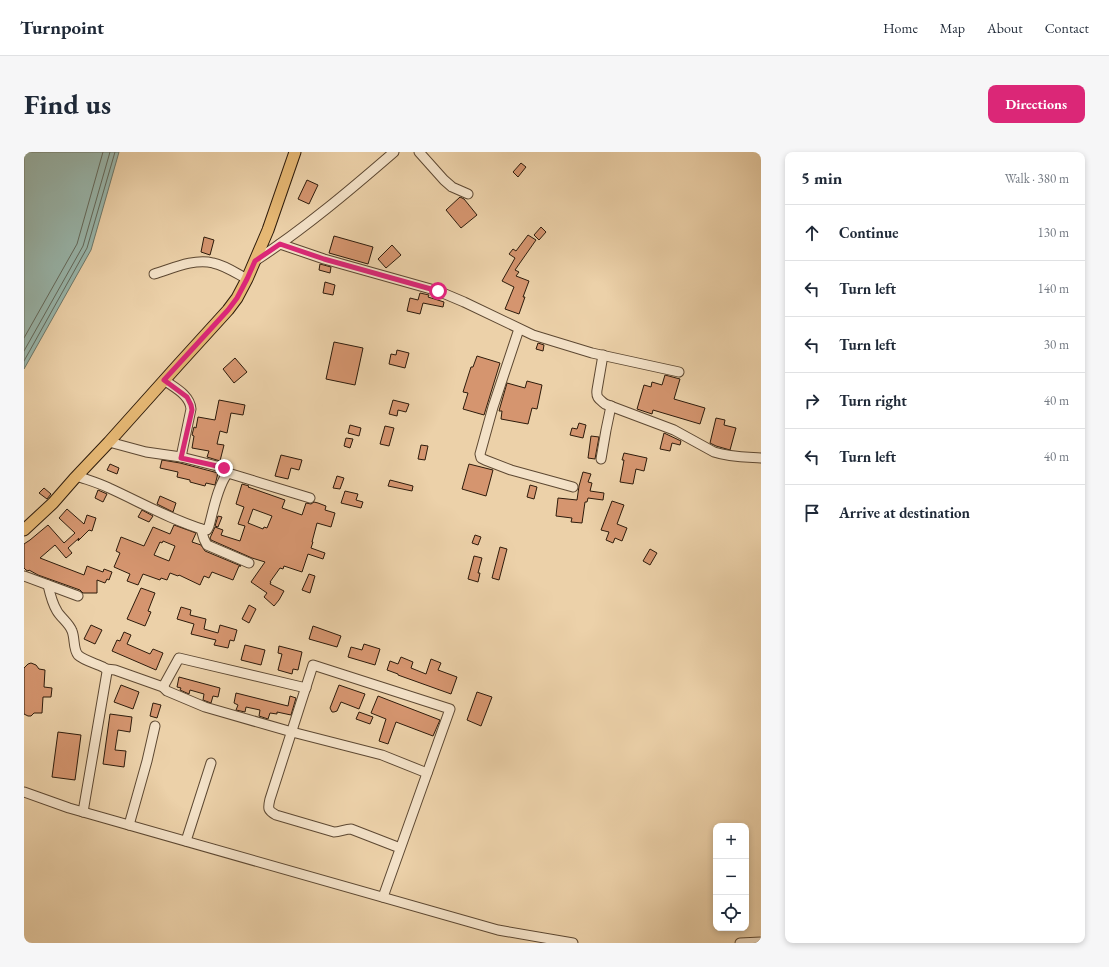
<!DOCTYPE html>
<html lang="en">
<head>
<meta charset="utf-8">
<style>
	:root { --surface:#fff; --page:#f6f6f7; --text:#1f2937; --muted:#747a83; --line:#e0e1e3; --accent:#db2777 }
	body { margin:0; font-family:"EB Garamond",serif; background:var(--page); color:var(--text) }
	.controls { position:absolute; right:12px; bottom:12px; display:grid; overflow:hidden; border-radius:8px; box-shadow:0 2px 6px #0003 }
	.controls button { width:36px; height:36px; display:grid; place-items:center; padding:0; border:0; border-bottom:1px solid var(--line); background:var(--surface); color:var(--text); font:20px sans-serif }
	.stop { position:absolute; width:12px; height:12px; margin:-9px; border:3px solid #db2777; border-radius:50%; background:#fff }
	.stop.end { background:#db2777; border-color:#fff; box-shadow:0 1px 4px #0008 }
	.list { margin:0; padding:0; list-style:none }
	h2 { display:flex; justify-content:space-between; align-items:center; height:52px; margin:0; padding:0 16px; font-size:17px }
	h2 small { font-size:13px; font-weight:400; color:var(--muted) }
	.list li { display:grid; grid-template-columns:26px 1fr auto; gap:12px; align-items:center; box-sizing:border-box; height:56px; padding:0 16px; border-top:1px solid var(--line) }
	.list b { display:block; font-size:15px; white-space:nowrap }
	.list em { font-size:13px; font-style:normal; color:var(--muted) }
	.icon { flex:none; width:22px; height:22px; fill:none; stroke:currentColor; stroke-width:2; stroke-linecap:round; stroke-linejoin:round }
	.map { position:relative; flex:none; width:737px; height:791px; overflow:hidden; border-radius:8px }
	header { display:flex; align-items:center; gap:24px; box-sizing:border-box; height:56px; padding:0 20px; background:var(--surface); border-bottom:1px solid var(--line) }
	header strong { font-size:19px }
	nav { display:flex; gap:22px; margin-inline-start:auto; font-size:14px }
	.intro { display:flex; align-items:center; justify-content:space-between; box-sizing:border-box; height:96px; padding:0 24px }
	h1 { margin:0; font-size:28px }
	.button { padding:10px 18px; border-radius:8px; background:var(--accent); color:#fff; font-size:14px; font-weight:700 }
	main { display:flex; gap:24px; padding:0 24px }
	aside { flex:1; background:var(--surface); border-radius:8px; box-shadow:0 2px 6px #0003 }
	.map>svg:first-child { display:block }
</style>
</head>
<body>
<header>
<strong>Turnpoint</strong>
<nav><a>Home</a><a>Map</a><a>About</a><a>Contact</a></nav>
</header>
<div class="intro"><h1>Find us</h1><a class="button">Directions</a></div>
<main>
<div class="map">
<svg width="737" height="791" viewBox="0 0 737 791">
	<rect width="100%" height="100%" fill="#ecd1a9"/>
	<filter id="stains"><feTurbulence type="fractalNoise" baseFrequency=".005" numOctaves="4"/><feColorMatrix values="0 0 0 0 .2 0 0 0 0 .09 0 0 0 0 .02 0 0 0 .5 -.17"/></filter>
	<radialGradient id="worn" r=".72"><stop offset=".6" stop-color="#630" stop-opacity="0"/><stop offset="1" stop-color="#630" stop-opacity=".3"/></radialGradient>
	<!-- water -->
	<path fill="#99b7ad" stroke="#6e796c" d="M0,0H95L67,98L0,217Z"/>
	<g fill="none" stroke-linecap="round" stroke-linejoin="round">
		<!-- shore -->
		<g stroke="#63695c" stroke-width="1">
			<path d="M0,186L53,92L79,0"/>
			<path d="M0,199L59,94L86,0"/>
			<path d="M0,209L63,96L91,0"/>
		</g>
	</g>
	<!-- building -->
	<g fill="#d5956f" stroke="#2d1b0b" fill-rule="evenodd">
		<path d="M497,11L502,15L494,25L489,20Z"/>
		<path d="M283,28L294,33L285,52L274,47Z"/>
		<path d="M436,45L440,47L453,63L437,76L422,58Z"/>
		<path d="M517,75L522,80L515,88L510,83Z"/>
		<path d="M504,83L512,88L491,118L495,120L492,124L505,129L499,145H501L495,162L481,157L490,135L478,129L491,106L485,102L489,97L492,99Z"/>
		<path d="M310,84L349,95L344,112L305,101Z"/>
		<path d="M180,85L190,88L186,103L177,100Z"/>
		<path d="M368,93L377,103L362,116L354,107Z"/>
		<path d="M296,112L307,115L306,121L295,118Z"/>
		<path d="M301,130L311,133L309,143L299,141Z"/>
		<path d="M396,141L405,143L404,145L420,150L419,155L399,151L396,162L383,159L386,146L394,148Z"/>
		<path d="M310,190L339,196L331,233L302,227Z"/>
		<path d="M514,191L520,193L519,199L512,197Z"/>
		<path d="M373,198L385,201L381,216L365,212L367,202L372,203Z"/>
		<path d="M453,204L476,211L460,263L439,257L444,241L439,240L447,215H449Z"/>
		<path d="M211,206L223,220L210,231L199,217Z"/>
		<path d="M641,223L656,227L650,247L681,256L676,272L629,258L628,262L613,257L620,233L627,235L628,230L638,233Z"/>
		<path d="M503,229L518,233L513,257L508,256L504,272L477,267L478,259H475L483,231L501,236Z"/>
		<path d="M195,248L221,253L219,263L207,261L203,281L196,279L193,292L200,293L196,309L183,305L185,299L168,296L170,284L168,283L170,275L172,276L174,265L191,268Z"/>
		<path d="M369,248L385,252L382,260L374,258L373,264L365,262Z"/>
		<path d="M692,266L701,268L700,273L712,276L706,298L692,294L686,291Z"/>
		<path d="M555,271L562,273L559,286L546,283L548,276L553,277Z"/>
		<path d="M326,273L337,276L335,284L324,281Z"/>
		<path d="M361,274L370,276L365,294L356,292Z"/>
		<path d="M640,281L657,289L656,293L648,291L646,299L636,297Z"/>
		<path d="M567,284L575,285L571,307L564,306Z"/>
		<path d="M322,286L329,287L326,296L320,294Z"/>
		<path d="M397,293L404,294L401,308L394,307Z"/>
		<path d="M600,301L623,306L620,319L612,317L609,332L596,330L599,314L600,308H598Z"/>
		<path d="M257,303L278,308L275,318L267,316L264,327L251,324Z"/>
		<path d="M138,308L156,311L194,321L191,333L182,331L181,334L166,330V328L153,325L154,320L136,316Z"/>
		<path d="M86,312L95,316L93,322L83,318Z"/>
		<path d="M445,312L469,318L462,344L438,337Z"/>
		<path d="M559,320L567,322L564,330L568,331L566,339L580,341L579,348L564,346L563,350H561L558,371L547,370L548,366L532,364L534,346L553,348L555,334Z"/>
		<path d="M313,324L320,326L316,337L309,336Z"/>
		<path d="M366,328L389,334L388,339L364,334Z"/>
		<path d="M218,332L225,334L224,335L261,348L258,356L278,363L282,351L287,352L290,350L294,351L302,354L301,358L311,361L307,375L293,371L288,390H289L287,396L301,401L299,407L284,402L278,420L260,414L259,417L256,416L246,430H247L246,432L260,439L255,448L250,454L240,445L243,441L227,430L241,410L228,406L187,388L186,386L191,375L199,378L197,383L216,389L221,374L214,372L220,355L212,352ZM229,357L248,364L243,376L240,375L239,377L224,371Z"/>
		<path d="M506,333L513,335L510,347L503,345Z"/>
		<path d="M20,336L27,342L23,347L15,341Z"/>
		<path d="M74,338L83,342L79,350L71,346Z"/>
		<path d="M321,339L334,342L332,348L339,350L337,356L317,351Z"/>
		<path d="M136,344L152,351L149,360L133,352Z"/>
		<path d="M588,349L600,353L593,372L603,376L598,389L591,386L589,391L582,388L585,380L577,378Z"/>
		<path d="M43,357L60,372L63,363L72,366L68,379L65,378L54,389L55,386L44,396L48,401L42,406L31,393L16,406L60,423L63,414L79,420L80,417L88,420L85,428L83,427L81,431L73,428V441H59L56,438L14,423L5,418L4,419L2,418L0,416V392L6,388L24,373L40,391L51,381L35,366Z"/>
		<path d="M118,358L129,364L125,370L114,365Z"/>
		<path d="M194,364L198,365L194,375L191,374Z"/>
		<path d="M150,373L172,381L168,390L177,393L181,399L217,414H215L209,428L188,420L185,426L180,424L176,433L155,423L154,424L146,421L143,428L137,426L136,428L119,422L114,433L103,429L106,422L90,415L96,401L92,399L97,385L120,394L129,375L146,382ZM139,389L151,394L145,409L130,403L136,390L138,391Z"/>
		<path d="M451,383L457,385L454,393L448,391Z"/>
		<path d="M476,395L483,397L475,428L468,426Z"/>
		<path d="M626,397L633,401L626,413L619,409Z"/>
		<path d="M450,404L458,406L454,421H456L454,430L444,427Z"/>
		<path d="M285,422L291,424L286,441L278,438Z"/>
		<path d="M117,436L131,441L124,459L127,460L121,474L103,467Z"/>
		<path d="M225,453L232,457L225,471L218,467Z"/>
		<path d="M157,455L167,458L166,463L182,467L180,477L194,481L196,473L213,478L210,489L206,488L204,496L190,493L192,488L167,482L170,472L153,467Z"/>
		<path d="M67,473L78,478L71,492L60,487Z"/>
		<path d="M289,474L317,484L313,495L285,487Z"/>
		<path d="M100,480L107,483L103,492L126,502L129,497L139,501L132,518L88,499L93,488L96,489Z"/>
		<path d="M340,492L356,497L351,513L324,505L327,495L338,498Z"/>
		<path d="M221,493L241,498L237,513L217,508Z"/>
		<path d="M255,494L278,500L274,518L269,517L268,522L254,518L258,502L254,501Z"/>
		<path d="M377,505L389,510L387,516L402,522L407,507L417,511L414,518L433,525L427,542L374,523V522L363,518L366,509L374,512Z"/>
		<path d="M7,511L12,513L15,517L21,518L20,535L28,536L27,545H19L18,561H10L7,564H4L0,562V516L4,512Z"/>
		<path d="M155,525L196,536L194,545L189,544L187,551L179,548L180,542L166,538L165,542L156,538L157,536L153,535Z"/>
		<path d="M97,533L115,540L109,557L90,550Z"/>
		<path d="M315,533L341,542L335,557L317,550L313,559L310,560H308L306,556Z"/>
		<path d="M453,540L468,545L457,574L443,568Z"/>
		<path d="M212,541L264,554L266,544L272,546L267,563L253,560V562L246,561L244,567L235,564L236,558L222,555L221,560L212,558L214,553L210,551Z"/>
		<path d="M354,544L416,568L409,584L372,570L364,592L355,589L362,567L347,561Z"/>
		<path d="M129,551L137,553L133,566L126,564Z"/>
		<path d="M335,560L349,565L346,572L332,567Z"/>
		<path d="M86,562L108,565L106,580L94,578L91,598L102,599L100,615L79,612Z"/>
		<path d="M34,580L57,583L51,628L28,625Z"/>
	</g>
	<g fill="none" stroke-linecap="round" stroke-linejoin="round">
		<defs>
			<g id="minor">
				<path d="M395,0L420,28L428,35L444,42"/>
				<path d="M256,92L300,107L414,139L440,150L509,183L568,201L655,220"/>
				<path d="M231,109C280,77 325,39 370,0"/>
				<path d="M130,122C147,117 170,106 189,111C200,113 212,121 223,127"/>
				<path d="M495,177L469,255L456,302L457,306L461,308L487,318L549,335"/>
				<path d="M579,203L573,238C572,246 575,247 581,252L650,278L690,300C705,305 721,305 737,306"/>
				<path d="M140,228C151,236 166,243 167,257L157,305"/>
				<path d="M85,290L122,300L157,305L193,314L200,316L203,318L204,321"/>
				<path d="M577,307L582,278L587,254"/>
				<path d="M53,324C64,328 75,331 85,336C116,350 147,368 181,378H183L185,374C189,360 194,332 204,321L286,346"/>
				<path d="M177,377L180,387L183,393L225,411"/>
				<path d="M0,424L54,444"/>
				<path d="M24,433C26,442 28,451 33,459C37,466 45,471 48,479C51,486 49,497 54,503C59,508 73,512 79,515L82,517L83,520L59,660"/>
				<path d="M82,517L91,518L139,535L143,539L181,555L268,580L358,603L403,621"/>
				<path d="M139,535L155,506L282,536"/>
				<path d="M0,640L45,656L474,778L549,791"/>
				<path d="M105,673L123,609L131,574"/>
				<path d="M162,689L187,611"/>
				<path d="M359,745C381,682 404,620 426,557L289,513L246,647C244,656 243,658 252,663L310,680C316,680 321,677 327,677L376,696"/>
				<path d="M716,791L737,790"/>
			</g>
			<path id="major" d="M0,378L29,351L50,327L85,290L154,213L204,158L213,146L223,127L244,78L271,0"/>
		</defs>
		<!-- minor casing -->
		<use href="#minor" stroke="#5d4832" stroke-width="11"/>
		<!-- major casing -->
		<use href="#major" stroke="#2d1b0b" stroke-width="13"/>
		<!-- minor -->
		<use href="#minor" stroke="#f3e1c7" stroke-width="9"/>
		<!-- major -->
		<use href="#major" stroke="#e6b874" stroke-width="11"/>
	</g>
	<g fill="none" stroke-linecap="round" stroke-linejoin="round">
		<!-- route -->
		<path stroke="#db2777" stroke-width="5" d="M200,316L193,314L157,306L168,258L167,253L163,245L140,228L204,158L213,146L223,127L231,109L256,92L300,107L414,139"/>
	</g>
	<rect width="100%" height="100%" filter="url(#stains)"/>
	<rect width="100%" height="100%" fill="url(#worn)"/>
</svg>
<div class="controls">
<button>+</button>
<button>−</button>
<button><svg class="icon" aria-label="locate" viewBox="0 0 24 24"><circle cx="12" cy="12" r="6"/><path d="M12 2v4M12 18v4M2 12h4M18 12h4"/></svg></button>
</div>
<div class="stop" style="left:414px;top:139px"></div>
<div class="stop end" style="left:200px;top:316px"></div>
</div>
<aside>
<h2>5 min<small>Walk · 380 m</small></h2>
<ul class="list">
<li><svg class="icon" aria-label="ahead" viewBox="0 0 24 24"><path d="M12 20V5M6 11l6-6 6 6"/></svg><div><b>Continue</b></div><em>130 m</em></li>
<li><svg class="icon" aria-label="left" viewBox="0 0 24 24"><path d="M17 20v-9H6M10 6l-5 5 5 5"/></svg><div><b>Turn left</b></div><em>140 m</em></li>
<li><svg class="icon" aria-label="left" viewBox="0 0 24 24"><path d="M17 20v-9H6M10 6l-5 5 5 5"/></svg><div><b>Turn left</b></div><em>30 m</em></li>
<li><svg class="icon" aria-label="right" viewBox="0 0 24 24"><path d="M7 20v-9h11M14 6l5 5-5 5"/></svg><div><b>Turn right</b></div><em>40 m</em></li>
<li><svg class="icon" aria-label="left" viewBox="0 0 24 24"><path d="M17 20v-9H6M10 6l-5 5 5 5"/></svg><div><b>Turn left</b></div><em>40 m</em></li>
<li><svg class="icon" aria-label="arrive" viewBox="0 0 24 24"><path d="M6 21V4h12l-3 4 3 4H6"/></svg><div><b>Arrive at destination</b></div></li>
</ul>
</aside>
</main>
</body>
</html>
